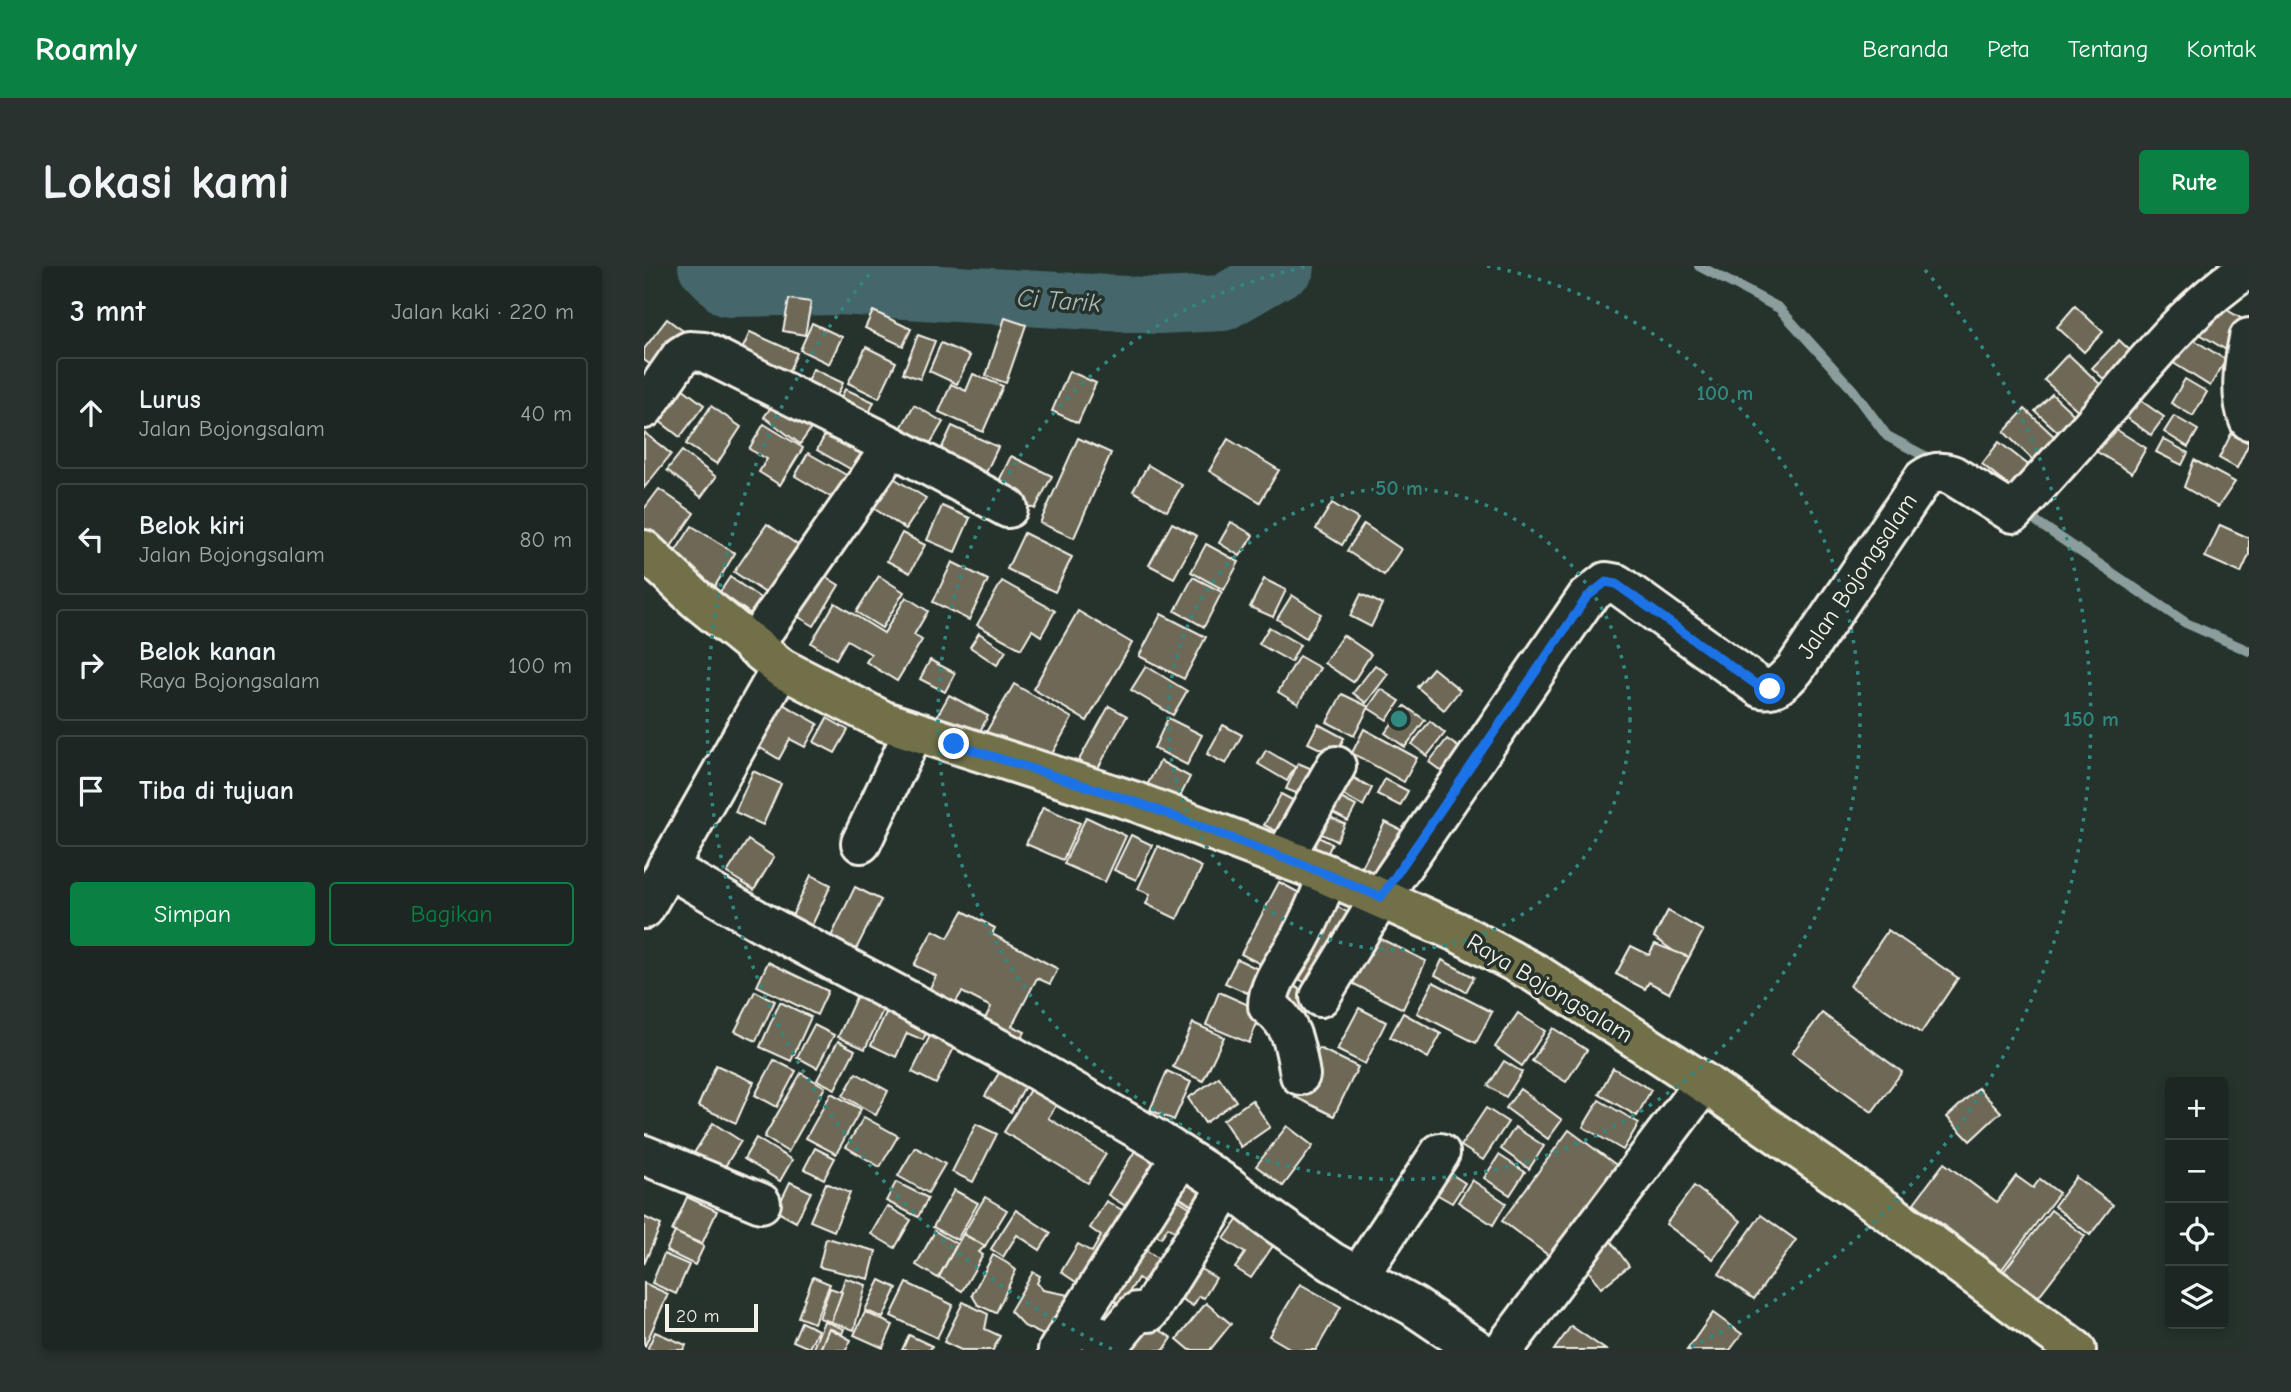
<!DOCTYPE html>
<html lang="id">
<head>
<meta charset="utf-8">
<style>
	:root { --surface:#1c2622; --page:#29322f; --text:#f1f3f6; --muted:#a0a5a5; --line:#3a4340; --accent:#0b8043 }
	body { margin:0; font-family:"Comic Neue",sans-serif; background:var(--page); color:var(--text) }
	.controls { position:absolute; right:21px; bottom:21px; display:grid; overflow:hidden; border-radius:7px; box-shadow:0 4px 10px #0003 }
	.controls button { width:63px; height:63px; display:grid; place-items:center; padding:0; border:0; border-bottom:2px solid var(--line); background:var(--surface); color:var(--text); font:35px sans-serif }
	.scale { position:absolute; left:21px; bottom:18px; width:93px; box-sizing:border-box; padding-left:7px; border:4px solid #f4f1e8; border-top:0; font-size:19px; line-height:24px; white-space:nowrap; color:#f4f1e8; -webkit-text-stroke:5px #26332d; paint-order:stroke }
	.stop { position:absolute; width:21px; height:21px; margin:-16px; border:5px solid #1a73e8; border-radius:50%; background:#fff }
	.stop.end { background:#1a73e8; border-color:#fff; box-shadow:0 2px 7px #0008 }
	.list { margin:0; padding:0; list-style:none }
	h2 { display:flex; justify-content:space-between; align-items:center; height:91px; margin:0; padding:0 28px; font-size:30px }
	h2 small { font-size:23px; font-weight:400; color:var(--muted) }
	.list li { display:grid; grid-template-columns:46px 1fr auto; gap:21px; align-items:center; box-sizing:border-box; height:112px; margin:0 14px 14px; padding:0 14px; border:2px solid var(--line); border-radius:7px }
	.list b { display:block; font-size:26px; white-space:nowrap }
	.list p { margin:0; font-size:23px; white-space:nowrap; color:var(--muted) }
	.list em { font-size:23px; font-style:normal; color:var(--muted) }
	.actions { display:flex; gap:14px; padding:21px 28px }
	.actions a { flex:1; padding:16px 0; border:2px solid var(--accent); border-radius:7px; text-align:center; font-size:24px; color:var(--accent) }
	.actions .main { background:var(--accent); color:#fff }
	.icon { flex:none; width:38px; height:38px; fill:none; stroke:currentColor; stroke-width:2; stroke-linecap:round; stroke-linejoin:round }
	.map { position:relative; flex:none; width:1605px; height:1084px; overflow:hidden; border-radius:7px }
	header { display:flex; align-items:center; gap:42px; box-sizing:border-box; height:98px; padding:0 35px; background:var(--accent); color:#fff }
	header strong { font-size:33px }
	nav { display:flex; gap:38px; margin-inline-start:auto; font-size:24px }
	.intro { display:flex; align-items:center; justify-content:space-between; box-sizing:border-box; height:168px; padding:0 42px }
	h1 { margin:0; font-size:49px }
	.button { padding:18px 32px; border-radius:7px; background:var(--accent); color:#fff; font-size:24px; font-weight:700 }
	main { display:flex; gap:42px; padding:0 42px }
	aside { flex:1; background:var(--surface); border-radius:7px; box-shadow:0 4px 10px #0003 }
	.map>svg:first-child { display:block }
</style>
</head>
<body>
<header>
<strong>Roamly</strong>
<nav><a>Beranda</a><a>Peta</a><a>Tentang</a><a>Kontak</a></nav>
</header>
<div class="intro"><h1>Lokasi kami</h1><a class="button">Rute</a></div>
<main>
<aside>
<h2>3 mnt<small>Jalan kaki · 220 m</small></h2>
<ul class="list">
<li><svg class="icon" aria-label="ahead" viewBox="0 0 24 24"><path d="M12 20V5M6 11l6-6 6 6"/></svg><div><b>Lurus</b><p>Jalan Bojongsalam</p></div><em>40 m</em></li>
<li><svg class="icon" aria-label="left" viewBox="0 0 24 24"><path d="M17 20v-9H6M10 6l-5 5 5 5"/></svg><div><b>Belok kiri</b><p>Jalan Bojongsalam</p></div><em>80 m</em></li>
<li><svg class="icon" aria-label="right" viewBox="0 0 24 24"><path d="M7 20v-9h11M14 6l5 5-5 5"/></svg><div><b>Belok kanan</b><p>Raya Bojongsalam</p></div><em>100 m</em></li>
<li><svg class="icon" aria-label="arrive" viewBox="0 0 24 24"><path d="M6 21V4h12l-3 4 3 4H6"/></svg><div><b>Tiba di tujuan</b></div></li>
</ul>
<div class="actions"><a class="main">Simpan</a><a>Bagikan</a></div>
</aside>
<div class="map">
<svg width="1605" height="1084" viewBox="0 0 1605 1084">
	<rect width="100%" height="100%" fill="#26332d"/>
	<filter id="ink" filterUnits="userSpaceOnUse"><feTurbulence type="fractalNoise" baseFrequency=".0143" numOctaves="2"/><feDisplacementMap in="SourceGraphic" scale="14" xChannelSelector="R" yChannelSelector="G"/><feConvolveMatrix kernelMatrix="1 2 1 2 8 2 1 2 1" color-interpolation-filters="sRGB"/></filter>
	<g filter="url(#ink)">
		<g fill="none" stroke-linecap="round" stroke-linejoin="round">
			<!-- stream -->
			<g stroke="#8b9e9d" stroke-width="10">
				<path d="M1055,0L1135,42L1209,124L1243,170L1290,195"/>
				<path d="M1378,246L1542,357L1605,385"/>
			</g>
			<!-- river -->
			<path stroke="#45666b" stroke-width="56" d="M62,0L84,23L195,21L515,40L579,37L643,0"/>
		</g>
		<!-- building -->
		<g fill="#6e6856" stroke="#f4f1e8" stroke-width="2">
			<path d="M145,33L167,36L161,69L139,65Z"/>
			<path d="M1571,37L1605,57L1589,88L1554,67Z"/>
			<path d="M1431,40L1459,66L1440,86L1413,61Z"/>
			<path d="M229,45L267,63L259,80L221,62Z"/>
			<path d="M361,52L382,59L362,117L342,110Z"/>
			<path d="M23,53L46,70L18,107L0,94V83Z"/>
			<path d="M168,57L198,71L185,98L156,84Z"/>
			<path d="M106,66L153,87L138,121L91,99Z"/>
			<path d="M1539,67L1582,94L1566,120L1523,93Z"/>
			<path d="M274,69L291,75L276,113L259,107Z"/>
			<path d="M1475,74L1495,93L1468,121L1448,102Z"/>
			<path d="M297,77L326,90L313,118L285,105Z"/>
			<path d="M222,81L252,96L235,132L204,117Z"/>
			<path d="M1424,88L1460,122L1437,147L1400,114Z"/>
			<path d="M169,103L199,117L186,145L155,131Z"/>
			<path d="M425,105L452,117L434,157L408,145Z"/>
			<path d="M329,108L359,120L339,166L295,146L307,118L322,125Z"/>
			<path d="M1541,113L1563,126L1549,150L1527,137Z"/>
			<path d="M38,122L60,139L36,171L14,154Z"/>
			<path d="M201,123L230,136L219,161L190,147Z"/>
			<path d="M1408,128L1440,158L1424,175L1391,145Z"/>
			<path d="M1489,129L1520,151L1507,169L1476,147Z"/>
			<path d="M133,133L169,160L156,178L120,151Z"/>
			<path d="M270,139L299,156L286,178L257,162Z"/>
			<path d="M67,140L97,161L73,198L42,178Z"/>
			<path d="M1381,143L1413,173L1392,197L1360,166Z"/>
			<path d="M1530,150L1554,164L1544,181L1520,166Z"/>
			<path d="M1460,156L1502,182L1488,207L1445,181Z"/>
			<path d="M120,158L159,182L136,219L115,206L123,193L105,183Z"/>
			<path d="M187,158L232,184L217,209L173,184Z"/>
			<path d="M308,160L354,181L339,213L293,192Z"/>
			<path d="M1,167L27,188L0,222V168Z"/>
			<path d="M1587,168L1605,177L1593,202L1575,192Z"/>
			<path d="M434,172L467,187L430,272L396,257Z"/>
			<path d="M584,173L635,204L616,236L565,205Z"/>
			<path d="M1519,173L1544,187L1538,199L1512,186Z"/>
			<path d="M1355,176L1387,201L1369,223L1338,198Z"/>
			<path d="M38,185L72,211L57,231L23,204Z"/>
			<path d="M164,187L204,210L190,233L151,210Z"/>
			<path d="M367,190L408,210L391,243L351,223Z"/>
			<path d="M1550,194L1591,216L1574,241L1540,221Z"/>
			<path d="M504,199L538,219L523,245L489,225Z"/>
			<path d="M248,211L282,232L262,263L229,242Z"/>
			<path d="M15,223L50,247L24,285L0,268V243Z"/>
			<path d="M688,237L714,253L698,279L672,263Z"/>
			<path d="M298,240L326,252L311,286L283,274Z"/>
			<path d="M587,256L609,269L596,290L575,277Z"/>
			<path d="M528,257L553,270L530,312L505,299Z"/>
			<path d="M123,258L164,286L132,334L90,306Z"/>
			<path d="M720,258L757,283L740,309L703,285Z"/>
			<path d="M1576,259L1605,272V289L1597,307L1561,291Z"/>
			<path d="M48,260L91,287L71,320L27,292Z"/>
			<path d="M258,267L281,279L266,307L243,295Z"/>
			<path d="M380,267L428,291L411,326L363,303Z"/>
			<path d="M562,278L595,296L580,324L547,306Z"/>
			<path d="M308,296L344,314L325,354L289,336Z"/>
			<path d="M171,304L195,319L170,360L146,346Z"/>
			<path d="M235,310L260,326L238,362L212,346Z"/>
			<path d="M86,311L129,341L118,356L76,326Z"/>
			<path d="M549,311L578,326L560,361L531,345Z"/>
			<path d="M620,313L642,324L629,351L606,341Z"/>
			<path d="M358,315L411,345L397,370L388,364L377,383L333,359Z"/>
			<path d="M717,328L738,338L727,361L706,350Z"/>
			<path d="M648,329L677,348L662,372L633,353Z"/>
			<path d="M262,331L284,345L270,369L278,374L253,415L222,396L227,388L203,374L192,393L167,377L191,337L240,367Z"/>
			<path d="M434,345L488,377L443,455L389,423Z"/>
			<path d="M517,348L562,371L540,413L495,390Z"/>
			<path d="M625,361L656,379L647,396L615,378Z"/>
			<path d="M335,367L362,385L353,399L326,381Z"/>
			<path d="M699,369L727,388L709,416L680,397Z"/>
			<path d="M655,390L676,402L654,438L634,426Z"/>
			<path d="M286,394L311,407L301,426L276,413Z"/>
			<path d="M731,399L744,408L722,437L709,427Z"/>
			<path d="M502,400L543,425L529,449L487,424Z"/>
			<path d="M789,402L816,424L800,444L773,421Z"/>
			<path d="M370,418L428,452L404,495L341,468Z"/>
			<path d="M737,423L756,435L743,454L724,442Z"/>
			<path d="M698,428L725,441L710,470L683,456Z"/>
			<path d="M305,429L344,450L331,475L291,454Z"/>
			<path d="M137,437L174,458L161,481L146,473L135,493L113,480Z"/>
			<path d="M465,440L483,450L448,513L430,503Z"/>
			<path d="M761,440L781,454L761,481L741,467Z"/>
			<path d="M183,452L204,464L191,487L170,476Z"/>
			<path d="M524,452L558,469L543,499L510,482Z"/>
			<path d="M786,455L801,467L783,490L768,478Z"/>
			<path d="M674,458L700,472L691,490L664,477Z"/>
			<path d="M579,459L598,469L582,498L563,488Z"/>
			<path d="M720,463L773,492L760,516L708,487Z"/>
			<path d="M803,473L817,483L800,507L785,496Z"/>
			<path d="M622,484L651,501L643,515L614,498Z"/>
			<path d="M516,495L546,511L533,537L502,521Z"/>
			<path d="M654,497L673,505L662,531L642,523Z"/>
			<path d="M109,505L137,518L119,559L91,546Z"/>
			<path d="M697,505L728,522L719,540L688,523Z"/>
			<path d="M741,513L764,525L756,540L733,528Z"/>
			<path d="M637,528L656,538L640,569L620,559Z"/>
			<path d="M689,528L712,540L704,555L681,543Z"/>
			<path d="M399,541L436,557L419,594L382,578Z"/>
			<path d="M675,546L701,558L693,575L666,563Z"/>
			<path d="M442,551L482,570L461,616L420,598Z"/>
			<path d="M741,556L765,568L740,617L716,605Z"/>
			<path d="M665,566L688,578L679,597L655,585Z"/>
			<path d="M487,569L508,579L492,614L470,604Z"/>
			<path d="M104,574L130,591L110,624L83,607Z"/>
			<path d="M514,580L558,601L533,653L502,638L506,628L494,623Z"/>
			<path d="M167,609L187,619L161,674L141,665Z"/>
			<path d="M635,616L661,630L624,702L597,688Z"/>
			<path d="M211,621L237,634L204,699L179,687Z"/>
			<path d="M684,635L718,655L677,726L643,706Z"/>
			<path d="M319,645L351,662L348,668L414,703L406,718L393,712L368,760L381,766L368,789L332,770L347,741L318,726L311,737L285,724L292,710L270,699L289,664L304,672Z"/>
			<path d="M1024,645L1059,665L1045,691L1010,671Z"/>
			<path d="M1024,645L1059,665L1043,695L1010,671Z"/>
			<path d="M1244,664L1314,712L1277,767L1206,720Z"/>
			<path d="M729,669L782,695L759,743L706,716Z"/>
			<path d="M1011,678L1043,695L1025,727L1005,716L1001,723L972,708L987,680L1005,689Z"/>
			<path d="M1011,678L1045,691L1025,727L1005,716L1001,723L972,708L987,680L1005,689Z"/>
			<path d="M593,693L614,703L603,727L581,717Z"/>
			<path d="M798,694L830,711L822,726L791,709Z"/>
			<path d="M124,696L184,725L173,749L113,720Z"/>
			<path d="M789,716L848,746L832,777L773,747Z"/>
			<path d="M643,717L669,729L660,749L634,737Z"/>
			<path d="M218,718L245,731L221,783L194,771Z"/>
			<path d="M111,725L131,735L112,775L91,765Z"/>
			<path d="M575,726L618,745L605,777L562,759Z"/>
			<path d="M136,736L167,751L147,795L116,781Z"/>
			<path d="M247,736L288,755L279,774L263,767L252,791L227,779Z"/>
			<path d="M715,742L742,756L721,798L693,784Z"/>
			<path d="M759,747L797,768L784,792L746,771Z"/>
			<path d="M874,747L901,765L878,800L851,781Z"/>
			<path d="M1178,747L1258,806L1228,846L1148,787Z"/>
			<path d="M549,757L580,771L559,815L529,801Z"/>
			<path d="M170,759L190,769L173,802L153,791Z"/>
			<path d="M909,762L943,784L922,816L888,795Z"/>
			<path d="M289,764L313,776L292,818L268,806Z"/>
			<path d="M194,775L211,784L191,823L173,814Z"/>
			<path d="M675,782L714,801L690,850L651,831Z"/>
			<path d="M130,794L152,805L133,841L111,829Z"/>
			<path d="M860,795L878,806L862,831L844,820Z"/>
			<path d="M361,797L386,811L367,846L341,830Z"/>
			<path d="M72,799L110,816L92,857L54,840Z"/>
			<path d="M969,802L1007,824L993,850L955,828Z"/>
			<path d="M523,805L547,816L530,854L506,844Z"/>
			<path d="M157,807L181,821L144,886L120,871Z"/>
			<path d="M212,807L244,825L232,849L199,830Z"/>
			<path d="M575,811L592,835L561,857L544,832Z"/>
			<path d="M387,822L413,838L404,852L462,888L444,917L360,866Z"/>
			<path d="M1334,822L1357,846L1326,875L1303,851Z"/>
			<path d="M876,823L918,854L904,873L862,842Z"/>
			<path d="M187,827L217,843L192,888L162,872Z"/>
			<path d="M608,834L626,861L597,881L579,854Z"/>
			<path d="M955,834L995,857L979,884L939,861Z"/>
			<path d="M842,842L864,856L839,894L817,880Z"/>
			<path d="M220,851L254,870L236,901L202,881Z"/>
			<path d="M69,857L97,875L73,913L45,895Z"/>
			<path d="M332,858L353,868L329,916L308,906Z"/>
			<path d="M643,860L669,880L639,920L612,900Z"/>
			<path d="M871,861L900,880L885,903L857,883Z"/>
			<path d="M925,864L979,904L912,995L858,955Z"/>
			<path d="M112,872L148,894L136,915L100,893Z"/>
			<path d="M494,880L526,900L496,949L464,929Z"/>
			<path d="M271,881L301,898L284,927L254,910Z"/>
			<path d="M171,882L191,892L180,913L160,903Z"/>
			<path d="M855,889L881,906L866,929L840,912Z"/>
			<path d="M1300,897L1353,936L1372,910L1389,922L1396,913L1415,927L1358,1003L1270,937Z"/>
			<path d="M801,904L821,917L808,937L787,925Z"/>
			<path d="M544,906L566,920L552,942L530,928Z"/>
			<path d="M1432,911L1469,939L1446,969L1410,940Z"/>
			<path d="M828,914L862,937L849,959L814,936Z"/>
			<path d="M146,916L167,926L152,956L132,945Z"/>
			<path d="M252,916L284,932L274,951L242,935Z"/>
			<path d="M182,917L206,927L190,965L166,955Z"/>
			<path d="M1050,920L1097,955L1069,993L1022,958Z"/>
			<path d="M310,924L334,937L313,974L289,961Z"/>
			<path d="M522,926L555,947L540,971L524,961L517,972L499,961Z"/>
			<path d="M43,931L73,945L58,978L28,965Z"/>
			<path d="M341,931L363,944L341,980L319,968Z"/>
			<path d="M462,935L494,953L447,1026L417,1006L434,978L448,986L457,970L446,962Z"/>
			<path d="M243,940L267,954L251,982L227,968Z"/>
			<path d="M372,944L407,967L396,984L373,969L359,991L347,983Z"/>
			<path d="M1407,944L1441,970L1394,1031L1360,1005Z"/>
			<path d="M598,947L635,971L607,1012L591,1002L601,987L580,973Z"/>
			<path d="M1117,949L1152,974L1110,1033L1075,1008Z"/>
			<path d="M0,951L17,959L0,998Z"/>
			<path d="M291,965L313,978L294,1012L272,999Z"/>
			<path d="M31,966L60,980L51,999L22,985Z"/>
			<path d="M319,968L341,980L335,986L339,989L318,1025L295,1011Z"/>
			<path d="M964,971L985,1000L957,1022L936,993Z"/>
			<path d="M182,972L232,985L225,1013L175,1001Z"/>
			<path d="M491,977L523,998L509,1022L494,1012L477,1039L460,1028Z"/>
			<path d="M20,988L45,999L32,1028L8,1017Z"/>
			<path d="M349,989L363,997L372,1004L352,1047L334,1039L328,1029Z"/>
			<path d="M543,995L572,1012L560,1032L555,1030L549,1040L525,1025Z"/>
			<path d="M389,1006L396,1010L393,1017L399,1024L425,1029L405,1072L380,1060L366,1045Z"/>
			<path d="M169,1011L186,1018L170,1057L154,1051Z"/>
			<path d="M201,1012L222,1019L210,1064L187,1056Z"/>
			<path d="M236,1014L253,1022L239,1052L221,1044Z"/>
			<path d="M0,1017L24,1028L0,1082Z"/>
			<path d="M263,1017L309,1039L293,1072L247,1050Z"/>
			<path d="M656,1018L697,1041L672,1084H649L625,1070Z"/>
			<path d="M186,1022L198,1026L187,1056L175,1052Z"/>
			<path d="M319,1036L344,1048L341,1063L356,1070L349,1084H317L300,1076Z"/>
			<path d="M562,1037L587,1058L566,1084H546L533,1073Z"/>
			<path d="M221,1046L249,1059L239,1082L210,1069Z"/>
			<path d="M1069,1047L1098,1068L1086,1084H1043Z"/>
			<path d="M494,1050L528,1072L520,1084H472Z"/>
			<path d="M180,1055L200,1063L198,1068L185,1062L176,1084H172L169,1082Z"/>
			<path d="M157,1056L174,1064L165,1082L149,1075Z"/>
			<path d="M927,1060L962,1084H910Z"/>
			<path d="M185,1062L207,1074L202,1084H176Z"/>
			<path d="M11,1066L42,1079L40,1084H3Z"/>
			<path d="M265,1069L288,1080L286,1084H258Z"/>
		</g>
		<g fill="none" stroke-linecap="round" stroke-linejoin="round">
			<defs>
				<g id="minor">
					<path d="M1605,72C1600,98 1595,129 1605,154"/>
					<path d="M0,143L37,90L45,85L60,86L248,180L364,242"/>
					<path d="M109,380L248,180"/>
					<path d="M217,577L270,465"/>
					<path d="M640,592L692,500"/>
					<path d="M23,601L117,656L368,790L513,874L584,920L622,950L688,996L769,1040L834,1084"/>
					<path d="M0,643L137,402"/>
					<path d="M676,731L737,631L943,331L962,316L973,318L1117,422C1133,425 1141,413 1151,403L1279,213C1289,206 1296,205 1308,209L1369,247C1403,209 1437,172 1470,134C1511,86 1551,36 1605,2"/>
					<path d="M656,809C651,780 649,758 624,740C624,715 646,692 657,670C668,650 676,630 684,609"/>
					<path d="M0,889L117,937"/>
					<path d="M714,1011L796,887"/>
					<path d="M433,1055L461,1076L473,1070L493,1046H505L584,920"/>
					<path d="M414,1084L537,891"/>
					<path d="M859,1084L1060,817"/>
				</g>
				<path id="major" d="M0,284L52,333L137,402L240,455L492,536L677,606L813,666L891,707L1060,817L1239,942L1432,1084"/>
			</defs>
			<!-- minor casing -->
			<use href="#minor" stroke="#f4f1e8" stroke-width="44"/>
			<!-- major casing -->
			<use href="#major" stroke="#f4f1e8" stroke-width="44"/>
			<!-- minor -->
			<use href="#minor" stroke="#26332d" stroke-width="38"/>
			<!-- major -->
			<use href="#major" stroke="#71704a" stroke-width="38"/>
		</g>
	</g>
	<g fill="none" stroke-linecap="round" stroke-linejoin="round" filter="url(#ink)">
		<!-- route -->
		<path stroke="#1a73e8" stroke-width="9" d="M310,478L492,536L677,606L737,631L943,331L962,316L972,318L1117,422L1126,423"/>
	</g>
	<!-- distance rings -->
	<g fill="none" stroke="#318880" stroke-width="3.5" stroke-dasharray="3.5 7">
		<circle cx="755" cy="453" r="231"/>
		<path d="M843 0A461 461 0 1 1 667 0"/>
		<path d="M468 1083A692 692 0 0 1 229 4M1281 4A692 692 0 0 1 1042 1083"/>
	</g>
	<g text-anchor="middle" stroke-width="7" stroke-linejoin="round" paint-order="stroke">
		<!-- street labels -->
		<g font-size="24" fill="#f4f1e8" stroke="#26332d">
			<text transform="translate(1213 310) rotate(-56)" y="8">Jalan Bojongsalam</text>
			<text transform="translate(906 722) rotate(31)" y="8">Raya Bojongsalam</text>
		</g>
		<!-- water labels -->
		<g font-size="26" font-style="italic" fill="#aeb9b6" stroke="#26332d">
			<text transform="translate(415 34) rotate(4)" y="9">Ci Tarik</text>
		</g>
	</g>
	<circle cx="755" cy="453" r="10" fill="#318880" stroke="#26332d" stroke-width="3.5"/>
	<g font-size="21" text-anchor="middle" font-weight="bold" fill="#318880" stroke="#26332d" stroke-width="7" stroke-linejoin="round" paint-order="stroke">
		<text x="1081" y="134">100 m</text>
		<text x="755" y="229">50 m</text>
		<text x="1447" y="460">150 m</text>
	</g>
</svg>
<div class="controls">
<button>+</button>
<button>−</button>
<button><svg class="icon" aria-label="locate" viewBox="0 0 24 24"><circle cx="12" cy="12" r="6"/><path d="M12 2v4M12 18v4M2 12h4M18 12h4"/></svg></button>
<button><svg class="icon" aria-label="layers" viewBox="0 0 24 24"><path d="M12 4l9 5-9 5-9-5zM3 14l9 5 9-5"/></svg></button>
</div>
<div class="scale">20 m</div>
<div class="stop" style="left:1126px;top:423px"></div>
<div class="stop end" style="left:310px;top:478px"></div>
</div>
</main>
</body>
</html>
